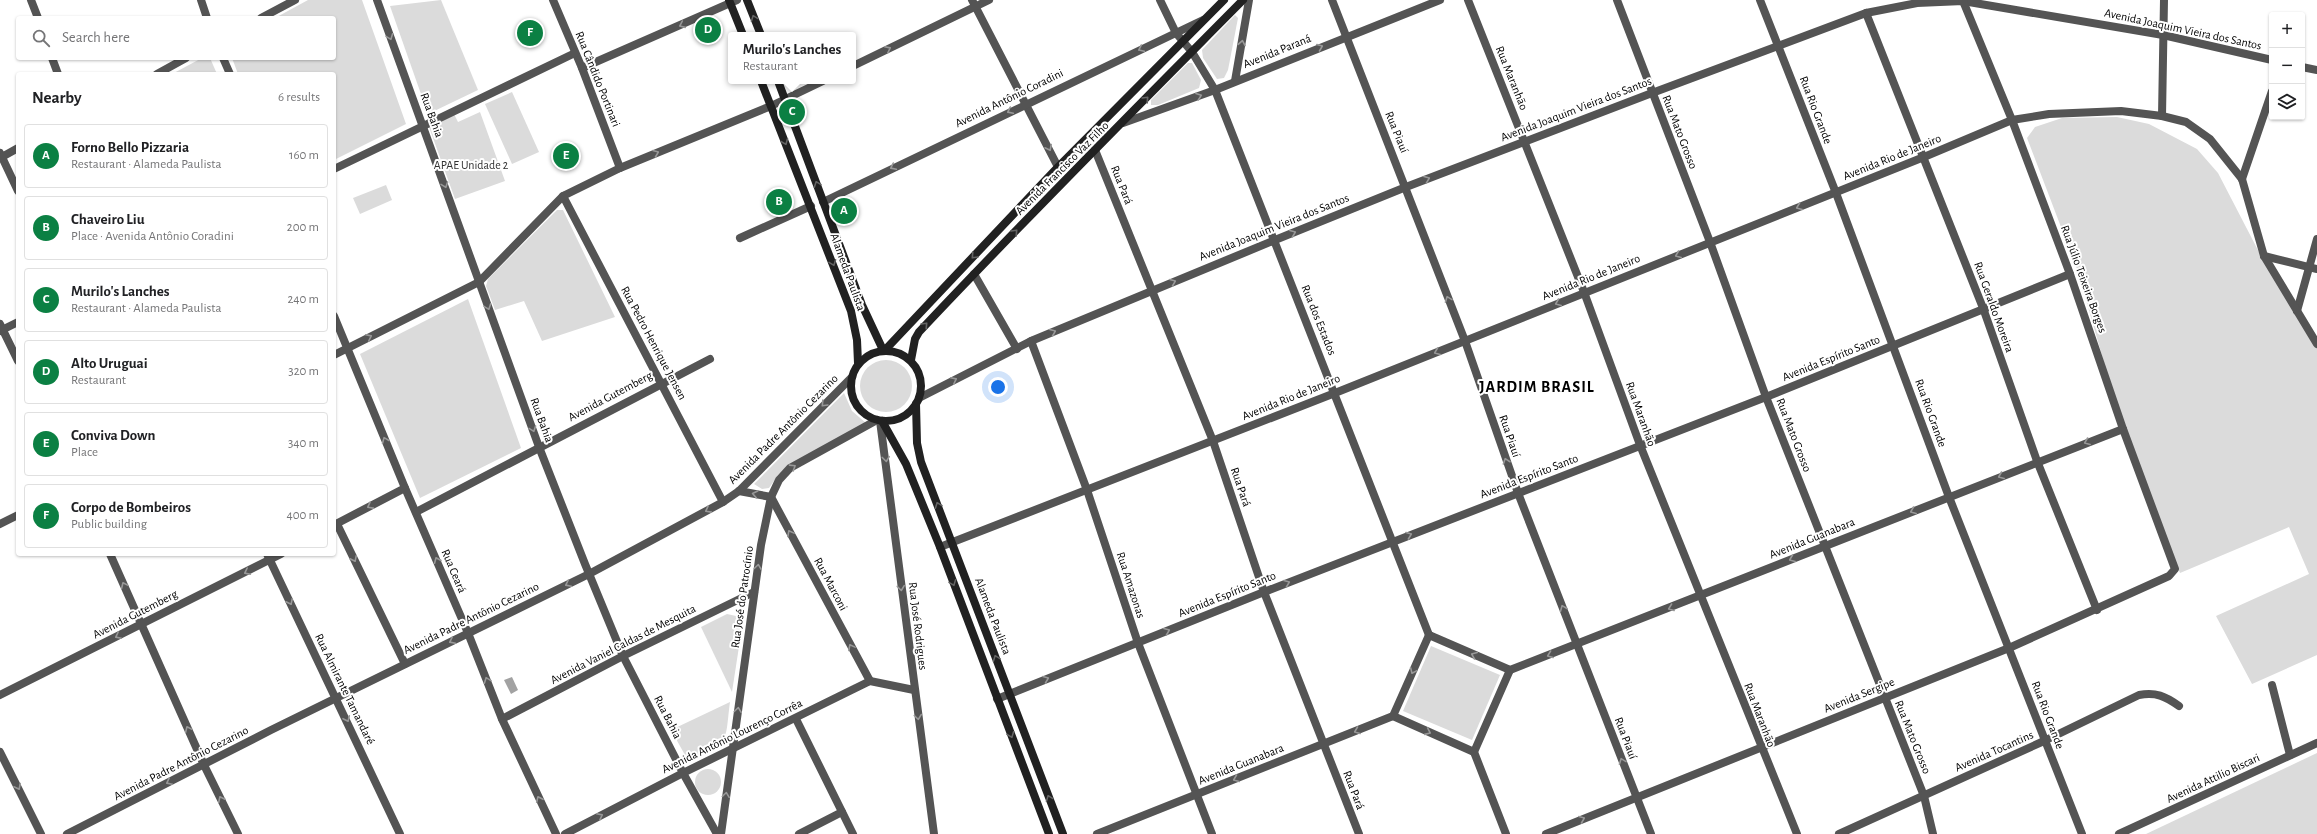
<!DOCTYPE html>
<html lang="en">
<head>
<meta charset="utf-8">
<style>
	:root { --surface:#fff; --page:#f6f6f6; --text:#202124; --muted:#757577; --line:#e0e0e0; --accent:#0b8043 }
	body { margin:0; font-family:"Alegreya Sans",sans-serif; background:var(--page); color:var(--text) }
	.controls { position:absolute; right:12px; top:12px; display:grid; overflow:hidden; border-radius:4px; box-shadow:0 1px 3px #0004 }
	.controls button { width:36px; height:36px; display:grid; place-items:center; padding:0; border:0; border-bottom:1px solid var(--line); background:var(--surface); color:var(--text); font:20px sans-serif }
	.you { position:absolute; left:998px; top:387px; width:14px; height:14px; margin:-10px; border:3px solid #fff; border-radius:50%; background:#1a73e8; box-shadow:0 0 0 6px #1a73e833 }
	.badge { display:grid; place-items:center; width:26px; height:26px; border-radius:50%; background:var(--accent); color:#fff; font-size:13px; font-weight:700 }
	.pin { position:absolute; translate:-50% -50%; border:2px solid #fff; box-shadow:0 1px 4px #0006 }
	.popup { position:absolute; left:728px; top:32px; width:128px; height:52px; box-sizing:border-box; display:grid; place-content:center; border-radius:4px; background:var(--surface); filter:drop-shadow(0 1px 3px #0005); font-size:13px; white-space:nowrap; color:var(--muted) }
	.popup b { font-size:15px; color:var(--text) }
	.popup::after { content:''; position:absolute; left:50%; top:100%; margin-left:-8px; border:8px solid transparent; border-top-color:var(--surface) }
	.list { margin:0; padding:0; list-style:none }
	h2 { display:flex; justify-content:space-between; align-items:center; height:52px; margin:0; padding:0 16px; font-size:17px }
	h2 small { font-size:13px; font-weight:400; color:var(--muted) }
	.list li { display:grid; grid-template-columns:26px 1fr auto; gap:12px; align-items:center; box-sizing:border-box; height:64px; margin:0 8px 8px; padding:0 8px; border:1px solid var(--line); border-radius:4px }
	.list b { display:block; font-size:15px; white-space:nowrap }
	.list p { margin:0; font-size:13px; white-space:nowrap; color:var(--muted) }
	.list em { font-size:13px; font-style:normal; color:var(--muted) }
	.icon { flex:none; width:22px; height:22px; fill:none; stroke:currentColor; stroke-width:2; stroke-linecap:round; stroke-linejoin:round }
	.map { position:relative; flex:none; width:2317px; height:834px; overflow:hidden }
	.search { position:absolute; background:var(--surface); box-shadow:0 1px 3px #0004; left:16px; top:16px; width:320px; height:44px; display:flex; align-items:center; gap:10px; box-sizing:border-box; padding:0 14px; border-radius:4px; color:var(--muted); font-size:15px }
	.panel { position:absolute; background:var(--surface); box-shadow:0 1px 3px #0004; left:16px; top:72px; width:320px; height:484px; border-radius:4px }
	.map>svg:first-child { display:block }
</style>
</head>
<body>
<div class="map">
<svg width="2317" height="834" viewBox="0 0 2317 834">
	<rect width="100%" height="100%" fill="#fff"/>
	<!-- green -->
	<g fill="#dbdbdb">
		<path d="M308,0H362L406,124L334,160V74H238L232,58H334V18H275Z"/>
		<path d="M441,0L478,90L428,114L390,6Z"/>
		<path d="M1235,15L1238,18L1228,70L1224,78L1217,79L1203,58L1202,50Z"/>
		<path d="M202,58H210L217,74H172Z"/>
		<path d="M1188,63H1192L1201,80L1199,88L1158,105H1151V100Z"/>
		<path d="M512,92L539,152L512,164L485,104Z"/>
		<path d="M480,112L505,181L455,199L429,127L454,114L458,122Z"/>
		<path d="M2117,117L2149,124L2197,149L2218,173L2261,256L2317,345V655L2252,684L2216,616L2309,574L2289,527L2180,573L2123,428L2077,269L2027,138L2035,127L2062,118Z"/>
		<path d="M386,185L392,200L360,214L353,198Z"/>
		<path d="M557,210H563L615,317L542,341L524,301L495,310L486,286L488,279Z"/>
		<path d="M468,299L521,448L420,498L360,354Z"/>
		<circle cx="886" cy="386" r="26"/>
		<path d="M844,393L852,411L866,423L789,465L778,475L769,488L762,489L754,484Z"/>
		<path d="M727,614L736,616L742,627L732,692L701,627Z"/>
		<path d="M1431,646L1500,675L1472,740L1403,711Z"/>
		<path d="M730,702C725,739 731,741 696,758L685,755L671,730Z"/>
		<path d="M2317,753V834H2146Z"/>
		<circle cx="708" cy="782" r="13"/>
	</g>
	<!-- water -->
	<path fill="#a2a2a2" d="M512,677L518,690L511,694L504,680Z"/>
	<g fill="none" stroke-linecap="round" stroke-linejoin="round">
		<!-- minor -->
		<g stroke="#545454" stroke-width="8">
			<path d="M31,0L38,18"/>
			<path d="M201,0L207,18"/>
			<path d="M377,0L539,447L585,564L623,656L683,773L717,834"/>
			<path d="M553,0L582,68L620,168"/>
			<path d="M972,0L1058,167"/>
			<path d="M1160,0L1176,33L1192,52L1215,90L1429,635"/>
			<path d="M1332,0L1465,341L1518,493L1651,834"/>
			<path d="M1468,0L1584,292L1640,445L1797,834"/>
			<path d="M1617,0L1710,242L1766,397L1924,796L1933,834"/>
			<path d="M1760,0L1836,193L1949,497L2082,834"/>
			<path d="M1866,13L1983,308L2037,461L2097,610"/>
			<path d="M261,18L295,0"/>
			<path d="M52,58L58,74"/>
			<path d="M223,58L230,74"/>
			<path d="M853,66L989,0"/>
			<path d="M2302,67L2317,70"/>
			<path d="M582,68L737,0"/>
			<path d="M157,74L186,58"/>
			<path d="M1235,81L1249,0"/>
			<path d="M2162,116L2164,0"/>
			<path d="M1123,123L1215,90L1440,0"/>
			<path d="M1095,150L1213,441L1264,592L1359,834"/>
			<path d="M0,153L18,191"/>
			<path d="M0,158L18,148"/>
			<path d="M334,169L575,53"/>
			<path d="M2242,179L2272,91"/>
			<path d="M563,196L723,502"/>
			<path d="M823,202L1203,20"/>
			<path d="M740,238L811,206"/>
			<path d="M2264,256L2317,269"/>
			<path d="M974,274L1017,349"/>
			<path d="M2297,311L2317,239"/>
			<path d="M334,316L405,488L468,633L502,719L556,834"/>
			<path d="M0,324L18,361"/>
			<path d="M0,331L18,322"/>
			<path d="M1031,341L1087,490L1138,643L1212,834"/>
			<path d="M334,355L479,282L563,196L620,168L771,106L823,81"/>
			<path d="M919,398L1031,341L1275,240L1406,187L1652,93L1866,13L1917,3L1963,1L2163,35L2272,60"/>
			<path d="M880,421L934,834"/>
			<path d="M771,497L870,681"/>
			<path d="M416,512L710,359"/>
			<path d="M0,524L18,515"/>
			<path d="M337,524L405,664"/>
			<path d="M334,525L405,488"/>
			<path d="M940,547L1335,393L1924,157L2012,120L2049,114L2121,111L2162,116L2186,122L2210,139L2242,179L2264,256L2317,344"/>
			<path d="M110,554L204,765L238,834"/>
			<path d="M267,554L400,834"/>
			<path d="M1429,635L1510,670L2123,429"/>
			<path d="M2272,685L2290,755"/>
			<path d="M0,695L281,554"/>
			<path d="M997,699L1264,592L1766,397L2070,274"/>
			<path d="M1393,716L1474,752L1510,670"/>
			<path d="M502,719L623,656L754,592"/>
			<path d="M796,719L853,834"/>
			<path d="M0,752L41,834"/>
			<path d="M1474,752L1506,834"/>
			<path d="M565,834L683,773L870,681L914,690"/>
			<path d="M799,834L842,812"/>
			<path d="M1097,834L1393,716L1429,635"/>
			<path d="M1546,834L2009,648L2169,576L2175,569L2123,429L2070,274L2012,120L1963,1"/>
			<path d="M1839,834L2044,741L2139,695C2156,692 2165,696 2179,706"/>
			<path d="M2119,834L2317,743"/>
		</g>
		<!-- tertiary -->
		<g stroke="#545454" stroke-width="8">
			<path d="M739,491L771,497"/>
			<path d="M67,834L271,730L589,574L723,502L739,491L852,377"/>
			<path d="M721,834L761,545L771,497L779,480L790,468L877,420"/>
		</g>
		<!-- secondary -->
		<g stroke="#212121" stroke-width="8">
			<path d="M729,0L743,35"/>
			<path d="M747,0L761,35"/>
			<path d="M761,81L851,311L857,340L858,363"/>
			<path d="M778,81L862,305L883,350"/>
			<path d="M885,350L1058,167L1224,0"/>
			<circle cx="886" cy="386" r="35"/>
			<path d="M911,360L915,339L919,332C1025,219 1134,110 1243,0"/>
			<path d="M916,404L917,443L921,462L1063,834"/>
			<path d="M882,421L906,464L940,547L1049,834"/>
		</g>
	</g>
	<!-- one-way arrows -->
	<defs><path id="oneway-chevron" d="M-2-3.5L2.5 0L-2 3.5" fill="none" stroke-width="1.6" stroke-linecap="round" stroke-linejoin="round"/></defs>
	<g stroke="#646464">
		<use href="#oneway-chevron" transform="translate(754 18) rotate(-111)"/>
		<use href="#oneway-chevron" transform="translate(1146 99) rotate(-46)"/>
		<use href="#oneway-chevron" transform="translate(785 142) rotate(68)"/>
		<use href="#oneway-chevron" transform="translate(817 184) rotate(-110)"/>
		<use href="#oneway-chevron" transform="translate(1015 232) rotate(-47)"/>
		<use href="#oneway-chevron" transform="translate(974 256) rotate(133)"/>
		<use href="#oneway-chevron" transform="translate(833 263) rotate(69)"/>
		<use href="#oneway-chevron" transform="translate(925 325) rotate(-47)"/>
		<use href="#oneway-chevron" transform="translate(938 505) rotate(-111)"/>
		<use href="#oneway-chevron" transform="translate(953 583) rotate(69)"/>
		<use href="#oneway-chevron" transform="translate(996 658) rotate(-111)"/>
		<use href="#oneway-chevron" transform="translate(1011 735) rotate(69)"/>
		<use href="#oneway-chevron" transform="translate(1049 798) rotate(-111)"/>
	</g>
	<g stroke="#989898">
		<use href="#oneway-chevron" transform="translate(682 25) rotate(156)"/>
		<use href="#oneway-chevron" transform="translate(390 37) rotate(69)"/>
		<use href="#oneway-chevron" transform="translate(1242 43) rotate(-80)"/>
		<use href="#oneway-chevron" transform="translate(1320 47) rotate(-22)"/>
		<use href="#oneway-chevron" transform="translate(888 49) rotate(-26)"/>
		<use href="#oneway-chevron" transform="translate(1141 49) rotate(155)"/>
		<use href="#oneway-chevron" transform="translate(1199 96) rotate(-20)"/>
		<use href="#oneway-chevron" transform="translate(1010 111) rotate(154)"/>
		<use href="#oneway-chevron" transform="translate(1049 148) rotate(63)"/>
		<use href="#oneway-chevron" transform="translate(656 153) rotate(-22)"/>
		<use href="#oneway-chevron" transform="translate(893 167) rotate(154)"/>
		<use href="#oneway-chevron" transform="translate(1427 179) rotate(-21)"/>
		<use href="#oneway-chevron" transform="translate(445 185) rotate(70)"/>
		<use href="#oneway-chevron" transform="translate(1799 207) rotate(159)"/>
		<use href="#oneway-chevron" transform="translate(1293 233) rotate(-22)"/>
		<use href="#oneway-chevron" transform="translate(1678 255) rotate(158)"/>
		<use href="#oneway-chevron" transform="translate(1173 282) rotate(-22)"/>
		<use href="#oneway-chevron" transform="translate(1448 299) rotate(-111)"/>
		<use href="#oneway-chevron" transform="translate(1558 303) rotate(158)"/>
		<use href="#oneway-chevron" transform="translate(488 307) rotate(70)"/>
		<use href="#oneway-chevron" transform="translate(1053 332) rotate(-23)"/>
		<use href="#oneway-chevron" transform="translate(369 337) rotate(-26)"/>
		<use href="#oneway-chevron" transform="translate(1437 352) rotate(158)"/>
		<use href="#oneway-chevron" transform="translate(954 380) rotate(-27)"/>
		<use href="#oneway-chevron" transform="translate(824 404) rotate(134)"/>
		<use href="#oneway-chevron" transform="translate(533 429) rotate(70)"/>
		<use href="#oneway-chevron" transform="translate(385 440) rotate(-112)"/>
		<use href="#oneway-chevron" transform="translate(2087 442) rotate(159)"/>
		<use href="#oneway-chevron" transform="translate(886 459) rotate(83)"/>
		<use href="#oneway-chevron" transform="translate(1506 461) rotate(-109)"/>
		<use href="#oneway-chevron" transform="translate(793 467) rotate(-32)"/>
		<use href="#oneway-chevron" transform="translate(2001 476) rotate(158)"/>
		<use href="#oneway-chevron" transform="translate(755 494) rotate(-168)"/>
		<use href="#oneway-chevron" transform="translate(370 506) rotate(152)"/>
		<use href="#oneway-chevron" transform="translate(708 510) rotate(152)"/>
		<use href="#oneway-chevron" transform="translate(1913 511) rotate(158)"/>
		<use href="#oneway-chevron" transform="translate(790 533) rotate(-118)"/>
		<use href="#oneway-chevron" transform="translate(1409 535) rotate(-21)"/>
		<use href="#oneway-chevron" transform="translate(354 559) rotate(64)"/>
		<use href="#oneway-chevron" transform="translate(1792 559) rotate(158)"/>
		<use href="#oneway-chevron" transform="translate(437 560) rotate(-113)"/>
		<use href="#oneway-chevron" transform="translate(758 567) rotate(-82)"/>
		<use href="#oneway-chevron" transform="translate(247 572) rotate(153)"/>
		<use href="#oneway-chevron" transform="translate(1287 583) rotate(-21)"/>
		<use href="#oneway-chevron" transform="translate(568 584) rotate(154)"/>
		<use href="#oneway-chevron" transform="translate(124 585) rotate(-114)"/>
		<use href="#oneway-chevron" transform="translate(901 588) rotate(83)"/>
		<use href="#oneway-chevron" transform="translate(290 602) rotate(64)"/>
		<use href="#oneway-chevron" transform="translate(1563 608) rotate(-112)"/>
		<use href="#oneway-chevron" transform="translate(1671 608) rotate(159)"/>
		<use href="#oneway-chevron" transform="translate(1167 631) rotate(-22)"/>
		<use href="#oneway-chevron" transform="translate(118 636) rotate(153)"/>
		<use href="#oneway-chevron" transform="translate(452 641) rotate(154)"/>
		<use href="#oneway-chevron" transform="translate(851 647) rotate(-118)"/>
		<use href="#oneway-chevron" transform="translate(1474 655) rotate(-157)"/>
		<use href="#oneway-chevron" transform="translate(1550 655) rotate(159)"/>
		<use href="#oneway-chevron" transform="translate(1413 671) rotate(114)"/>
		<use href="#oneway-chevron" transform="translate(1046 679) rotate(-22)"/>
		<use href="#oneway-chevron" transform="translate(487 680) rotate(-111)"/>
		<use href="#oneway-chevron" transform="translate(738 710) rotate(-82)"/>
		<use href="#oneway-chevron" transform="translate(918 717) rotate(82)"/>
		<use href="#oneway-chevron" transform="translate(347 719) rotate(65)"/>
		<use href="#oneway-chevron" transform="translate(188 729) rotate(-114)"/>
		<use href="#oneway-chevron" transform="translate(1357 731) rotate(158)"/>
		<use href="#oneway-chevron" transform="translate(1428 732) rotate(24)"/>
		<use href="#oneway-chevron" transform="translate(1622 761) rotate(-111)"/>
		<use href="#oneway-chevron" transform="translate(1236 779) rotate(158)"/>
		<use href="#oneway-chevron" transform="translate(169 782) rotate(153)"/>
		<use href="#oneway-chevron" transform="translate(18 787) rotate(63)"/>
		<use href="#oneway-chevron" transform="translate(726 795) rotate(-82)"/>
		<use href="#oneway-chevron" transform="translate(221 799) rotate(-116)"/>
		<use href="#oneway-chevron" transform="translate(539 799) rotate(-115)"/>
		<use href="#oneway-chevron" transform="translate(600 816) rotate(-27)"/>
		<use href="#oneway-chevron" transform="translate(1582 819) rotate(-22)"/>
	</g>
	<g text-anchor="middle" stroke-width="4" stroke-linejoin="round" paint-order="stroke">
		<!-- street labels -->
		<g font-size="12" fill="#000" stroke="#fff">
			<text transform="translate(2183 29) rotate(12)" y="4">Avenida Joaquim Vieira dos Santos</text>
			<text transform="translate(1277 51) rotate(-22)" y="4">Avenida Paraná</text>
			<text transform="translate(1512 78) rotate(68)" y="4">Rua Maranhão</text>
			<text transform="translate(598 79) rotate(68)" y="4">Rua Cândido Portinari</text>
			<text transform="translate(1009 98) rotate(-26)" y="4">Avenida Antônio Coradini</text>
			<text transform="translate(1576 109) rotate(-21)" y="4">Avenida Joaquim Vieira dos Santos</text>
			<text transform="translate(1816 110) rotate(69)" y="4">Rua Rio Grande</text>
			<text transform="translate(432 115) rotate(70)" y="4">Rua Bahia</text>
			<text transform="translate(1397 132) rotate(68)" y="4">Rua Piauí</text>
			<text transform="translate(1680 132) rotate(69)" y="4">Rua Mato Grosso</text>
			<text transform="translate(1892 157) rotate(-22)" y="4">Avenida Rio de Janeiro</text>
			<text transform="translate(1062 168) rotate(-45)" y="4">Avenida Francisco Vaz Filho</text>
			<text transform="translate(1122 185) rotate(68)" y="4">Rua Pará</text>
			<text transform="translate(1274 227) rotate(-22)" y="4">Avenida Joaquim Vieira dos Santos</text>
			<text transform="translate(848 272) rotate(70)" y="4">Alameda Paulista</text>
			<text transform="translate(1591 277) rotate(-22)" y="4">Avenida Rio de Janeiro</text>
			<text transform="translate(2084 279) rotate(70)" y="4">Rua Júlio Teixeira Borges</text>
			<text transform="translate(1994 307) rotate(70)" y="4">Rua Geraldo Moreira</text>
			<text transform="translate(1319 320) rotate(68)" y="4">Rua dos Estados</text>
			<text transform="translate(654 343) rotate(62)" y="4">Rua Pedro Henrique Jensen</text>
			<text transform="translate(1831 358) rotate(-22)" y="4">Avenida Espírito Santo</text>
			<text transform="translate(610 396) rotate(-28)" y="4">Avenida Gutemberg</text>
			<text transform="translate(1291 397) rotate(-22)" y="4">Avenida Rio de Janeiro</text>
			<text transform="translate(1931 413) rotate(70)" y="4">Rua Rio Grande</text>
			<text transform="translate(1641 414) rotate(70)" y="4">Rua Maranhão</text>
			<text transform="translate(542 420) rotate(70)" y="4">Rua Bahia</text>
			<text transform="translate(783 429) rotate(-45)" y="4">Avenida Padre Antônio Cezarino</text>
			<text transform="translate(1794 435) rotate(69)" y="4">Rua Mato Grosso</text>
			<text transform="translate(1510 436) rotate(71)" y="4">Rua Piauí</text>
			<text transform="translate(1529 476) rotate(-21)" y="4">Avenida Espírito Santo</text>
			<text transform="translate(1241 487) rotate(71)" y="4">Rua Pará</text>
			<text transform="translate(1812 538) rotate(-22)" y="4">Avenida Guanabara</text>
			<text transform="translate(454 571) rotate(67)" y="4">Rua Ceará</text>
			<text transform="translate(831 584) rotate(62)" y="4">Rua Marconi</text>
			<text transform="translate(1131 585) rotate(72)" y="4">Rua Amazonas</text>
			<text transform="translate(1227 594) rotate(-22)" y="4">Avenida Espírito Santo</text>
			<text transform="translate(742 597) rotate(-82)" y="4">Rua José do Patrocínio</text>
			<text transform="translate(135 614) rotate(-27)" y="4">Avenida Gutemberg</text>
			<text transform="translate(993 616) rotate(69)" y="4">Alameda Paulista</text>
			<text transform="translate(471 618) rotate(-26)" y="4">Avenida Padre Antônio Cezarino</text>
			<text transform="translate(918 626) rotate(83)" y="4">Rua José Rodrigues</text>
			<text transform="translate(623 644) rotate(-27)" y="4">Avenida Vaniel Caldas de Mesquita</text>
			<text transform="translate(345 689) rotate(64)" y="4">Rua Almirante Tamandaré</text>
			<text transform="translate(1859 695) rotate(-22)" y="4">Avenida Sergipe</text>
			<text transform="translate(1760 715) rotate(69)" y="4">Rua Maranhão</text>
			<text transform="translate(2048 715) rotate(69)" y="4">Rua Rio Grande</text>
			<text transform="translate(668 717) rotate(63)" y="4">Rua Bahia</text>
			<text transform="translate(732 736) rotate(-26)" y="4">Avenida Antônio Lourenço Corrêa</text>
			<text transform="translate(1913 737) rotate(68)" y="4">Rua Mato Grosso</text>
			<text transform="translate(1626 738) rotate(69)" y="4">Rua Piauí</text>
			<text transform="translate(1994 751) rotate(-24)" y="4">Avenida Tocantins</text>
			<text transform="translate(181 763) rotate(-27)" y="4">Avenida Padre Antônio Cezarino</text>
			<text transform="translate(1241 764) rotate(-22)" y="4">Avenida Guanabara</text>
			<text transform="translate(2213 778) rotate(-25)" y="4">Avenida Attilio Biscari</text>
			<text transform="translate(1354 790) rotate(69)" y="4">Rua Pará</text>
		</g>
		<!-- park labels -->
		<g font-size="12" fill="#323232" stroke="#fff">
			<text x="471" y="169">APAE Unidade 2</text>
		</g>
		<!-- district labels -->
		<g font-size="16" font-weight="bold" letter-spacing="1" fill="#000" stroke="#fff">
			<text x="1537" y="392">JARDIM BRASIL</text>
		</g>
	</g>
</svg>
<div class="controls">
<button>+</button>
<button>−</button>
<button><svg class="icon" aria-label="layers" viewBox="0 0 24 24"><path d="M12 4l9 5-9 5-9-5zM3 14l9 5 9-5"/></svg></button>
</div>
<div class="you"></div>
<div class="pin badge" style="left:844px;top:211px">A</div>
<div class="pin badge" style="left:779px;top:202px">B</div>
<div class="pin badge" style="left:792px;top:112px">C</div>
<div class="popup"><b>Murilo's Lanches</b>Restaurant</div>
<div class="pin badge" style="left:708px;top:30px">D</div>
<div class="pin badge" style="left:566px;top:156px">E</div>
<div class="pin badge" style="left:530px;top:33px">F</div>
<div class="search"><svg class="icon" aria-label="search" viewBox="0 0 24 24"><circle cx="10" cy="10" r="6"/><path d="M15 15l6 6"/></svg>Search here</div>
<section class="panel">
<h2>Nearby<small>6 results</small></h2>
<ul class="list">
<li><span class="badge">A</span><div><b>Forno Bello Pizzaria</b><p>Restaurant · Alameda Paulista</p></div><em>160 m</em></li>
<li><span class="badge">B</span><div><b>Chaveiro Liu</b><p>Place · Avenida Antônio Coradini</p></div><em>200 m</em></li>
<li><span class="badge">C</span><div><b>Murilo's Lanches</b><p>Restaurant · Alameda Paulista</p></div><em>240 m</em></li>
<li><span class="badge">D</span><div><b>Alto Uruguai</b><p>Restaurant</p></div><em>320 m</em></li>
<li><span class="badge">E</span><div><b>Conviva Down</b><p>Place</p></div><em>340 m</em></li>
<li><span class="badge">F</span><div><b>Corpo de Bombeiros</b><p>Public building</p></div><em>400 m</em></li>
</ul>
</section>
</div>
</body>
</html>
